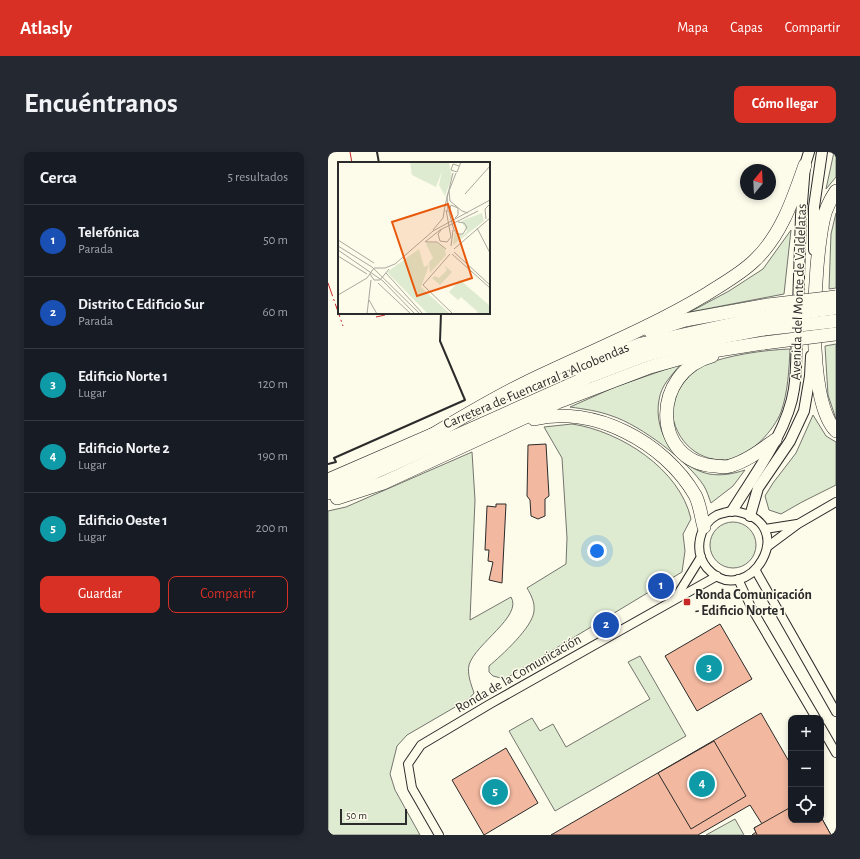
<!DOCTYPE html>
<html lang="es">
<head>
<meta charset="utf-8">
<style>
	:root { --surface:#171b24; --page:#242831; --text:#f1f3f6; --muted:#9ea1a6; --line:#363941; --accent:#d93025 }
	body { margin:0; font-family:"Alegreya Sans",sans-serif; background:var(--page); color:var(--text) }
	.controls { position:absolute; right:12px; bottom:12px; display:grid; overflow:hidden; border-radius:8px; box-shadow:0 2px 6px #0003 }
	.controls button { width:36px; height:36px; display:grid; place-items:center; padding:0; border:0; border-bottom:1px solid var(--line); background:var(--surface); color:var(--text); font:20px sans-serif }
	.compass { position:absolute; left:412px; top:12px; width:36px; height:36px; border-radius:50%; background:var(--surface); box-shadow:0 2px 6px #0003; rotate:18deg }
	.scale { position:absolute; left:12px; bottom:10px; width:67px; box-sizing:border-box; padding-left:4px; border:2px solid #2b2b2b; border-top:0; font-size:11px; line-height:14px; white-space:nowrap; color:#2b2b2b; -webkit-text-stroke:3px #fdfbea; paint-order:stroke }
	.you { position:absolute; left:269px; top:399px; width:14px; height:14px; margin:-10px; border:3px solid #fff; border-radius:50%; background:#1a73e8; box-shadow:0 0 0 6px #1a73e833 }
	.badge { display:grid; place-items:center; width:26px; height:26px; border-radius:50%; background:var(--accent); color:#fff; font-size:13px; font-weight:700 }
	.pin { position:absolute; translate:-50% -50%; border:2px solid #fff; box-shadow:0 1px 4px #0006 }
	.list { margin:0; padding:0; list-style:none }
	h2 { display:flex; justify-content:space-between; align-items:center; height:52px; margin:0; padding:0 16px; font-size:17px }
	h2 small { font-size:13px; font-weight:400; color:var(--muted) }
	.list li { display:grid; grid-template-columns:26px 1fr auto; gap:12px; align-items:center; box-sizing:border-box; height:72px; padding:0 16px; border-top:1px solid var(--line) }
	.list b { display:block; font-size:15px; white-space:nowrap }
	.list p { margin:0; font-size:13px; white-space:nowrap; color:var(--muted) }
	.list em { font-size:13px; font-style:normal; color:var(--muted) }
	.actions { display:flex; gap:8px; padding:12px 16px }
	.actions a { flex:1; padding:9px 0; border:1px solid var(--accent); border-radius:8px; text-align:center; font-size:14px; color:var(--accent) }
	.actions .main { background:var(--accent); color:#fff }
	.icon { flex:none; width:22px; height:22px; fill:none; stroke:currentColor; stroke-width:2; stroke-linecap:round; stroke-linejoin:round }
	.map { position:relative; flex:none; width:508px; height:683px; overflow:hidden; border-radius:8px }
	header { display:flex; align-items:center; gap:24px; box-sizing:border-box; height:56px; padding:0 20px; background:var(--accent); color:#fff }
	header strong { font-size:19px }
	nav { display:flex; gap:22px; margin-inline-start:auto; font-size:14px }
	.intro { display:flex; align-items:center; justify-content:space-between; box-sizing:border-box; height:96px; padding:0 24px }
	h1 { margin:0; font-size:28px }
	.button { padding:10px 18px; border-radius:8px; background:var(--accent); color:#fff; font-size:14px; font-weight:700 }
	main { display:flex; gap:24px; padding:0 24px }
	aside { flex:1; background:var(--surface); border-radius:8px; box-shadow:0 2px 6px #0003 }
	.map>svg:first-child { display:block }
</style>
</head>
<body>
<header>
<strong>Atlasly</strong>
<nav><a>Mapa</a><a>Capas</a><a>Compartir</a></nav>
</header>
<div class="intro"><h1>Encuéntranos</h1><a class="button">Cómo llegar</a></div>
<main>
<aside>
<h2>Cerca<small>5 resultados</small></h2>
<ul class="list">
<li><span class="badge" style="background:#1a4fb4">1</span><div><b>Telefónica</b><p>Parada</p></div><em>50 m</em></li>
<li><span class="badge" style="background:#1a4fb4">2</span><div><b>Distrito C Edificio Sur</b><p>Parada</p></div><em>60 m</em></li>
<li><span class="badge" style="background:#0f9aa8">3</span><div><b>Edificio Norte 1</b><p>Lugar</p></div><em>120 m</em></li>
<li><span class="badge" style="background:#0f9aa8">4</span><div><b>Edificio Norte 2</b><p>Lugar</p></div><em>190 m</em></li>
<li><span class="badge" style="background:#0f9aa8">5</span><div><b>Edificio Oeste 1</b><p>Lugar</p></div><em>200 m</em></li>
</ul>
<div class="actions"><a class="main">Guardar</a><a>Compartir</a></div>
</aside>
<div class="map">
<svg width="508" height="683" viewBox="0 0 508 683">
	<rect width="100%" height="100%" fill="#fdfbea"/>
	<!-- green -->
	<g fill="#deebd1" stroke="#74746e">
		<path d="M506,0H508V25L498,37Z"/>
		<path d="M508,61V136L501,137L503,82Z"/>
		<path d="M463,78L456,142L362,160L401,139L435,117Z"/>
		<path d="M508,192V267L500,243L497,194Z"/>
		<path d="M462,197C461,218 460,240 453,260C446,278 423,303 404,307C372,313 346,289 344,258C344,253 348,246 349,241C352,233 367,216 375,213C401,203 435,198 462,197Z"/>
		<path d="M353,212C344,223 333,233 331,248C325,280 348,315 381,322C393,324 405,322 417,318L405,334L383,351C381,346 379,339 376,334C360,309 312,273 284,264C271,259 256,257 242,255L287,235Z"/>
		<path d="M485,263L498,284L508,290V333L474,350L453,362L441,358L437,344L445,331L468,301Z"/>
		<path d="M244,272C292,279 352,317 363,367L355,382L357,399L354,420L177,527L165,524L161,520V514C173,504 205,475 206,459C207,450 203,443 199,436L238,412L239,386L234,306L216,275Z"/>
		<path d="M144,300L147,348L142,468L183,445C195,464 147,492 141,513C139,522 143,532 146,541L141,547L79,583L69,594L62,622L67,638L92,683H0V359L18,355Z"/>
		<circle cx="405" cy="393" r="23"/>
		<path d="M312,504L358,584L227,659L181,579L204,566L212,579L225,572L238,595L322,547L300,510Z"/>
		<path d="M407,667L416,683H378Z"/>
	</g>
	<!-- building -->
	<g fill="#f2b8a0" stroke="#2b2b2b">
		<path d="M218,292L221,344L217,347V364L210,367L203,364L202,348L199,344L200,293Z"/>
		<path d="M168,352H178L174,431L161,428L165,410L160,409L161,398H157L159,354L168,355Z"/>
		<path d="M392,472L424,527L369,559L337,504Z"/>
		<path d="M433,561L463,613V668H493V665L503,683H424L428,680L426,676L434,672L422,653L370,683H223Z"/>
		<path d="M386,589L418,644L363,677L330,621Z"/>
		<path d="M178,596L210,651L156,683L124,628Z"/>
		<path d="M463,655V668H493V665L503,683H429L426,676Z"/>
	</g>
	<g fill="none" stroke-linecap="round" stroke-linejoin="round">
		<defs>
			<g id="minor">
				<path d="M404,359C478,367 419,462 379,416C365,399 371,373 389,363C394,361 399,360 404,359Z"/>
				<path d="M437,377L469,372"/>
				<path d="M439,395L470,372L508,350"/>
				<path d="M428,419L508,560"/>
				<path d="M410,427L424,457L488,566"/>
				<path d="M347,447L373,405"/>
				<path d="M493,575L508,601"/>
				<path d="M111,683L84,636L80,612L93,593L162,552L389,424"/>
			</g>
			<g id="tertiary">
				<path d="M486,98V55L494,0"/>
				<path d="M470,155L473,64L477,13L481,0"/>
				<path d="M404,359C426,323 460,279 466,237C469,219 468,199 469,181"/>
				<path d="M422,364L430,336L462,289L476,259L482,224L483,204"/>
			</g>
			<g id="trunk">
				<path d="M508,39C502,48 497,58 495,69C486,114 477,247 508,279"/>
				<path d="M322,179L357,168L440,153"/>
				<path d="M384,204C323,220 323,310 387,314C392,314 398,316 402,314C419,309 433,298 447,288"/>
				<path d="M248,217L313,192L438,165"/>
				<path d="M206,267C266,253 336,290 367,343C372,352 373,365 376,375"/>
				<path d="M99,286C131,267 164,247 197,231C257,202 320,177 377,143C394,132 413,122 427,108C454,82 465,47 477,13"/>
				<path d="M0,328L106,282"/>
				<path d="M0,341L260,225L318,203L367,190L436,177"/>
				<path d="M9,346L55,331L230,250L322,215L372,201L436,191"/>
			</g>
		</defs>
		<!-- minor casing -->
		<use href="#minor" stroke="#2b2b2b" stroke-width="10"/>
		<!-- tertiary casing -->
		<use href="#tertiary" stroke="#2b2b2b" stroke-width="12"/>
		<!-- trunk casing -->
		<use href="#trunk" stroke="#2b2b2b" stroke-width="14"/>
		<!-- minor -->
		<use href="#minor" stroke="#fdfbea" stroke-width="8"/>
		<!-- tertiary -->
		<use href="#tertiary" stroke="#fdfbea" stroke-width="10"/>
		<!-- trunk -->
		<use href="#trunk" stroke="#fdfbea" stroke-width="13"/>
		<defs>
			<g id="trunk-bridge">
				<path d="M440,153L508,145"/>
				<path d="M438,165L508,156"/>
				<path d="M436,177L508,169"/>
				<path d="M436,191L508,182"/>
			</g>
		</defs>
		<!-- trunk-bridge casing -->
		<use href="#trunk-bridge" stroke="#2b2b2b" stroke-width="14" stroke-linecap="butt"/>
		<!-- trunk-bridge -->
		<use href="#trunk-bridge" stroke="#fdfbea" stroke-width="13"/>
		<!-- wall -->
		<g stroke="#2b2b2b" stroke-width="2">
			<path d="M49,0L51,11"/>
			<path d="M0,312L8,310L6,306L137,248L112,189L113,161"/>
		</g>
		<!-- power -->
		<g stroke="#c62828" stroke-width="1" stroke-dasharray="14 3 2 3" stroke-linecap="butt">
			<path d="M22,0L24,11"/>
			<path d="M0,131L15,174"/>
			<path d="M48,165L57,163"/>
		</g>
	</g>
	<!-- markers -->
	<rect fill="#c62828" stroke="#fdfbea" stroke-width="1.5" x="355" y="446" width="8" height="8" rx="2"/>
	<g text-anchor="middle" stroke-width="3" stroke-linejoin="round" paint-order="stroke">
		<!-- street labels -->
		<g font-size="14" fill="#2b2b2b" stroke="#fdfbea">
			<text transform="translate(470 140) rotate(-88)" y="5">Avenida del Monte de Valdelatas</text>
			<text transform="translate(208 233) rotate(-23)" y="5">Carretera de Fuencarral a Alcobendas</text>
			<text transform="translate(190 521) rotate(-30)" y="5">Ronda de la Comunicación</text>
		</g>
		<!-- poi labels -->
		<g font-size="14" font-weight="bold" fill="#2b2b2b" stroke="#fdfbea" text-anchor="start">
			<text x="367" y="447">Ronda Comunicación<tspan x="367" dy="16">- Edificio Norte 1</tspan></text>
		</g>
	</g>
	<!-- overview -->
	<g transform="translate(10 10)">
		<rect width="152" height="152" fill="#fdfbea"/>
		<path d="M72,0H111L114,15L107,34L101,23L104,9L98,25L74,13ZM144,51L146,59L115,83L116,71L126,73L129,69L123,59ZM90,81H99L107,87L108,93L92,111L91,100L95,96L88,82ZM81,87L86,105L91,103L83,125L112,152H90L49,110ZM106,103L114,110L102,123L94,116L97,114L101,116L109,108ZM122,118L152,144V152H139L140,150L123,135L120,138L111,130Z" fill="#deebd1"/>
		<path fill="none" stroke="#a9a89e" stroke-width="1" d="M121,4L115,2L113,8L119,10L123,0M111,29L112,39L124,49L130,51M127,32L152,4M107,44L115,11M108,48L113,75M110,50L109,34L118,11M117,56L120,53V46L113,43L111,50L116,68L119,72H125L129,65L126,61L120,60M148,57L147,47L152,42M139,66L152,91M95,68L105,56L107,44M103,68L100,72L102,79L109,80L113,75M0,78L36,101M87,80L102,68L140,49M88,80H99L108,87M0,84L34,105L82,152M113,84L115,68M116,87L152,56M0,88L45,119L77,152M116,90L152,123M112,92L85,123L115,152M114,92L152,126M0,94L29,112M48,111L85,152M32,112L36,118H42L51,107M40,121L73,152M0,133L29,116L36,106H47L57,102L95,69L152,38M31,138L39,152M29,152L33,118"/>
		<path fill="#e8590c" fill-opacity="0.15" stroke="#e8590c" stroke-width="2" d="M110,42L134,116L79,134L54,60Z"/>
		<rect width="152" height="152" fill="none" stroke="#2b2b2b" stroke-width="2"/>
	</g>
</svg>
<div class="controls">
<button>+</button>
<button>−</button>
<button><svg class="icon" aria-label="locate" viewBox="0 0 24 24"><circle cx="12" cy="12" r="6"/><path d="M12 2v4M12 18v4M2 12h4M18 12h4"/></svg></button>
</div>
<svg class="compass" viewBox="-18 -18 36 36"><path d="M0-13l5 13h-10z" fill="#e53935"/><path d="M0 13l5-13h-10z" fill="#9ea1a6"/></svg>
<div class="scale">50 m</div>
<div class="you"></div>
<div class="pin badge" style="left:333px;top:434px;background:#1a4fb4">1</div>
<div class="pin badge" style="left:278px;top:473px;background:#1a4fb4">2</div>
<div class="pin badge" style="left:381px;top:516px;background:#0f9aa8">3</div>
<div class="pin badge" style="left:374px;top:632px;background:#0f9aa8">4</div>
<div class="pin badge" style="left:167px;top:640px;background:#0f9aa8">5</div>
</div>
</main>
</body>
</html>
